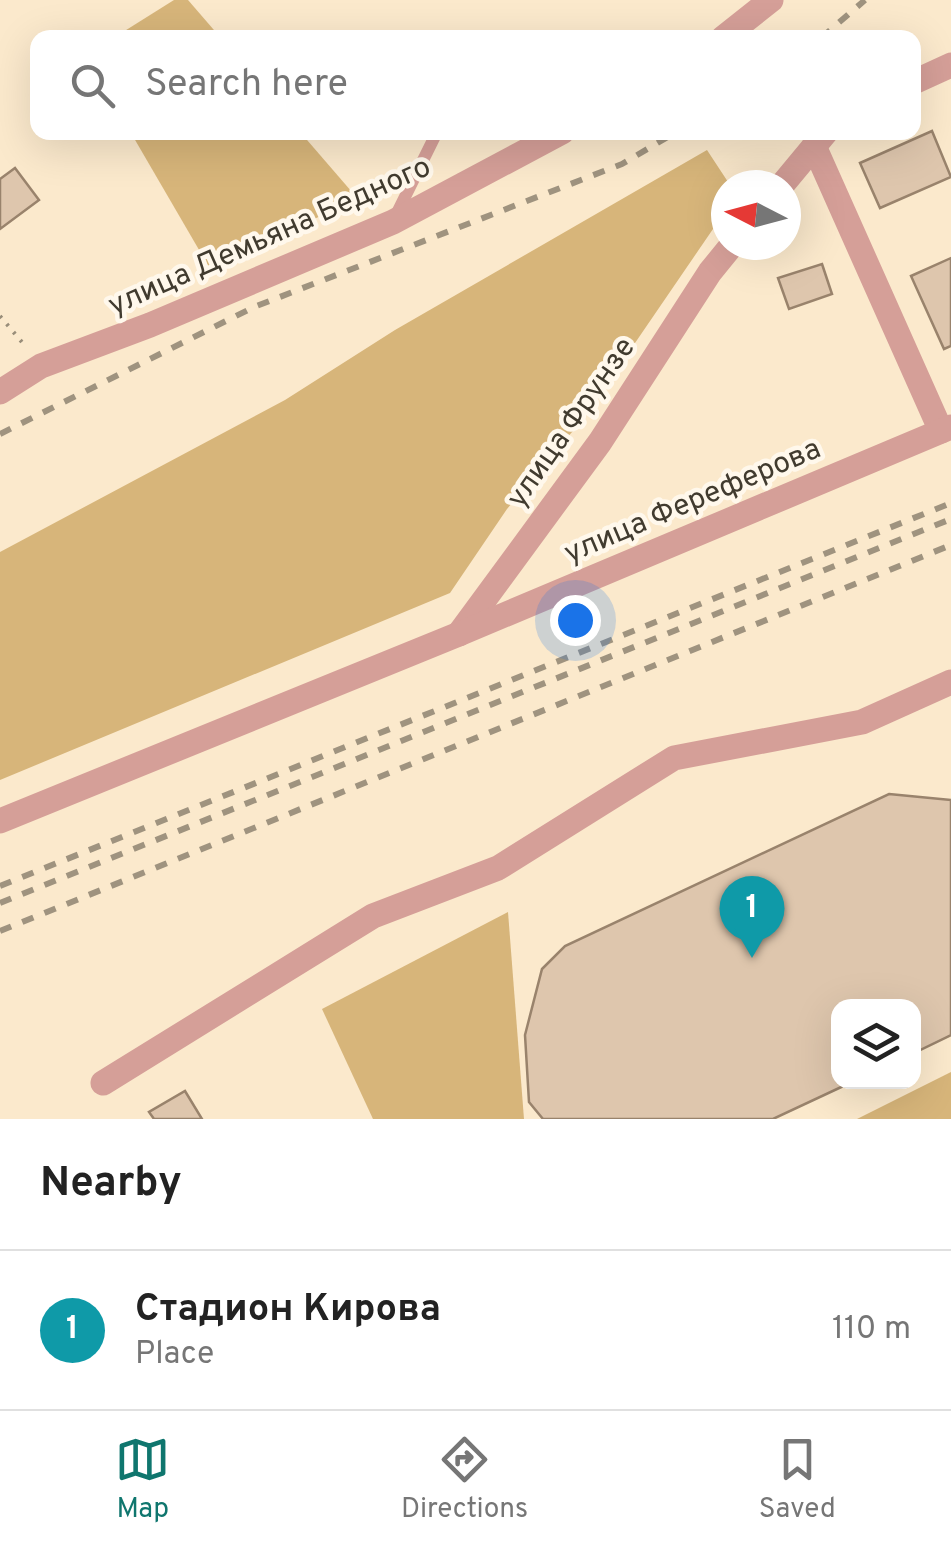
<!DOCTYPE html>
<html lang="en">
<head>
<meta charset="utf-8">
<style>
	:root { --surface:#fff; --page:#f2f2f2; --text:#222; --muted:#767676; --line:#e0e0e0; --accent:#0f766e }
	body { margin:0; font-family:Overpass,sans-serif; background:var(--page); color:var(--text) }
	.controls { position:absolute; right:30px; bottom:30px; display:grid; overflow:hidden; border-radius:20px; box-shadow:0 10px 40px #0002 }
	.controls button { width:90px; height:90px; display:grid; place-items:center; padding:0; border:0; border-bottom:2px solid var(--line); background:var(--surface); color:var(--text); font:50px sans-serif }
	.compass { position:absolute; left:711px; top:170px; width:90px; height:90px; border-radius:50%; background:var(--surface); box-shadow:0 10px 40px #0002; rotate:276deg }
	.you { position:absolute; left:575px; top:620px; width:35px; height:35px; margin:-25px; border:8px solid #fff; border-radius:50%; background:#1a73e8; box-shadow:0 0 0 15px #1a73e833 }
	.badge { display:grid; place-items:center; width:65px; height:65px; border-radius:50%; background:var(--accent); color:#fff; font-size:32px; font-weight:700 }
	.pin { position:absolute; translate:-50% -82px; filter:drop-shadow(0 2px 5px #0008) }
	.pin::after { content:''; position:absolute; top:52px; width:35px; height:30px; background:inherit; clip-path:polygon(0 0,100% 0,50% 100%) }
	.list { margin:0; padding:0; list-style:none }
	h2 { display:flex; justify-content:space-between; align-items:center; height:130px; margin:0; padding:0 40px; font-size:42px }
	h2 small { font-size:32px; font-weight:400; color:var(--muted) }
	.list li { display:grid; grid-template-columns:65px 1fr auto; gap:30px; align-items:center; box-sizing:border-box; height:160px; padding:0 40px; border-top:2px solid var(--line) }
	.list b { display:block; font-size:38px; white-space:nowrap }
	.list p { margin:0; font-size:32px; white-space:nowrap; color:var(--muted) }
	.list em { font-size:32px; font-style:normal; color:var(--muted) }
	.icon { flex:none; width:55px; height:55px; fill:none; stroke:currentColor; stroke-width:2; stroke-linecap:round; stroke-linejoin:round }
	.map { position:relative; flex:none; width:951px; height:1119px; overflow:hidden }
	.search { position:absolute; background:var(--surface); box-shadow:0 10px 40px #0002; left:30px; right:30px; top:30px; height:110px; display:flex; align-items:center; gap:25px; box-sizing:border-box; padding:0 35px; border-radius:20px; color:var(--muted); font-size:38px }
	.sheet { height:290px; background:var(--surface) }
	nav { display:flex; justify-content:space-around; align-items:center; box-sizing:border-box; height:140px; border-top:2px solid var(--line); background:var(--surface); font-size:28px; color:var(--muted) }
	nav a { display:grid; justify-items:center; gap:5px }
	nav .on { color:var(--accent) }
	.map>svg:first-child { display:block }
</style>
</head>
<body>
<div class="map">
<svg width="951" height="1119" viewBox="0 0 951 1119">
	<rect width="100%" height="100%" fill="#fbe9cc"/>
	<!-- forest -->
	<g fill="#d7b57a">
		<path d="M174,0H188L220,37H115Z"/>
		<path d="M131,133H301L358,199L209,267Z"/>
		<path d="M707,150L730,185H726V210L583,419L507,509L450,593L0,780V552L285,400L395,330Z"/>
		<path d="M508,912L524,1119H373L322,1009Z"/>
		<path d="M951,1072V1119H857Z"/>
	</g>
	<!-- building -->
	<g fill="#dec6ad" stroke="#99836c" stroke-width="2.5">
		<path d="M932,131L951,177L880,208L860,163Z"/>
		<path d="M15,168L39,200L0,229V179Z"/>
		<path d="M951,258V346L944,349L911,276Z"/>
		<path d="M822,264L832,294L789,309L778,278Z"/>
		<path d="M889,794L951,800V1035L914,1053V1006H838V1082H852L773,1119H543L529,1102L525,1035L542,969L565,946Z"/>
		<path d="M185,1091L202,1119H154L149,1112Z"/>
	</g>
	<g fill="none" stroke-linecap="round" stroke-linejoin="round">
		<!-- path -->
		<path stroke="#988d79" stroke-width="4" stroke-dasharray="2.5 8" stroke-linecap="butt" d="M0,316L26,347"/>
		<!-- service -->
		<path stroke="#d59f98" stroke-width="12" d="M396,215L437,132"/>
		<!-- minor -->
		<g stroke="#d59f98" stroke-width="25">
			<path d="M723,38L771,0"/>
			<path d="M914,82L951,65"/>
			<path d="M814,146L941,431"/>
			<path d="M782,185L826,132"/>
			<path d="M0,392L41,366L150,325L393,222L562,132"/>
			<path d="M459,634L600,442L710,272L732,245"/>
			<path d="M0,821L459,634L951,427"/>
			<path d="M103,1083L373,916L498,868L674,758L862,722L951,682"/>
		</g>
		<!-- rail -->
		<g stroke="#9f937f" stroke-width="6" stroke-dasharray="12 12" stroke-linecap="butt">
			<path d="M821,38L865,0"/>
			<path d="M0,434L254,307L622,164L676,132"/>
			<path d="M0,886L951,503"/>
			<path d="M0,903L951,519"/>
			<path d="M0,931L951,545"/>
		</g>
	</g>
	<g text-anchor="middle" stroke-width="9" stroke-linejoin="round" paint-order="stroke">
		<!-- street labels -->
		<g font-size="30" fill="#413b2f" stroke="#fff8ec">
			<text transform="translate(269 235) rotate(-24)" y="10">улица Демьяна Бедного</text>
			<text transform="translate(570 422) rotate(-55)" y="10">улица Фрунзе</text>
			<text transform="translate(692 500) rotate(-23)" y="10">улица Фереферова</text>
		</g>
	</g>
</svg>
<div class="controls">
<button><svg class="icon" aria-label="layers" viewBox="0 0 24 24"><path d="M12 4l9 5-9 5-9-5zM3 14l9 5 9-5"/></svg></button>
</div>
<svg class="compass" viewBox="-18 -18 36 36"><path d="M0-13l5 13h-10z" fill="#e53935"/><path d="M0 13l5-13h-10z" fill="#767676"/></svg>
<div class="you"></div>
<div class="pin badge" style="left:752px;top:958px;background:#0f9aa8">1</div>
<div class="search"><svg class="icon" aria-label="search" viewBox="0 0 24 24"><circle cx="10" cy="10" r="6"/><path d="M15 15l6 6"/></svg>Search here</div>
</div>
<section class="sheet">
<h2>Nearby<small></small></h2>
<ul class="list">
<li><span class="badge" style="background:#0f9aa8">1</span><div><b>Стадион Кирова</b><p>Place</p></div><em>110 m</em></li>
</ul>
</section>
<nav>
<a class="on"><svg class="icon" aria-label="map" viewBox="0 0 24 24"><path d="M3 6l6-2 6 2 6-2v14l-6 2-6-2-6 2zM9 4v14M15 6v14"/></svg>Map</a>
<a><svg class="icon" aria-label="directions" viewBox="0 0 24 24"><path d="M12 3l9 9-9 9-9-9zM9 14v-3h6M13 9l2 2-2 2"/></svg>Directions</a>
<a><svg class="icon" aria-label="saved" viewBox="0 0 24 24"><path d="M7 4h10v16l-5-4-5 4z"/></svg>Saved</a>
</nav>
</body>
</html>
